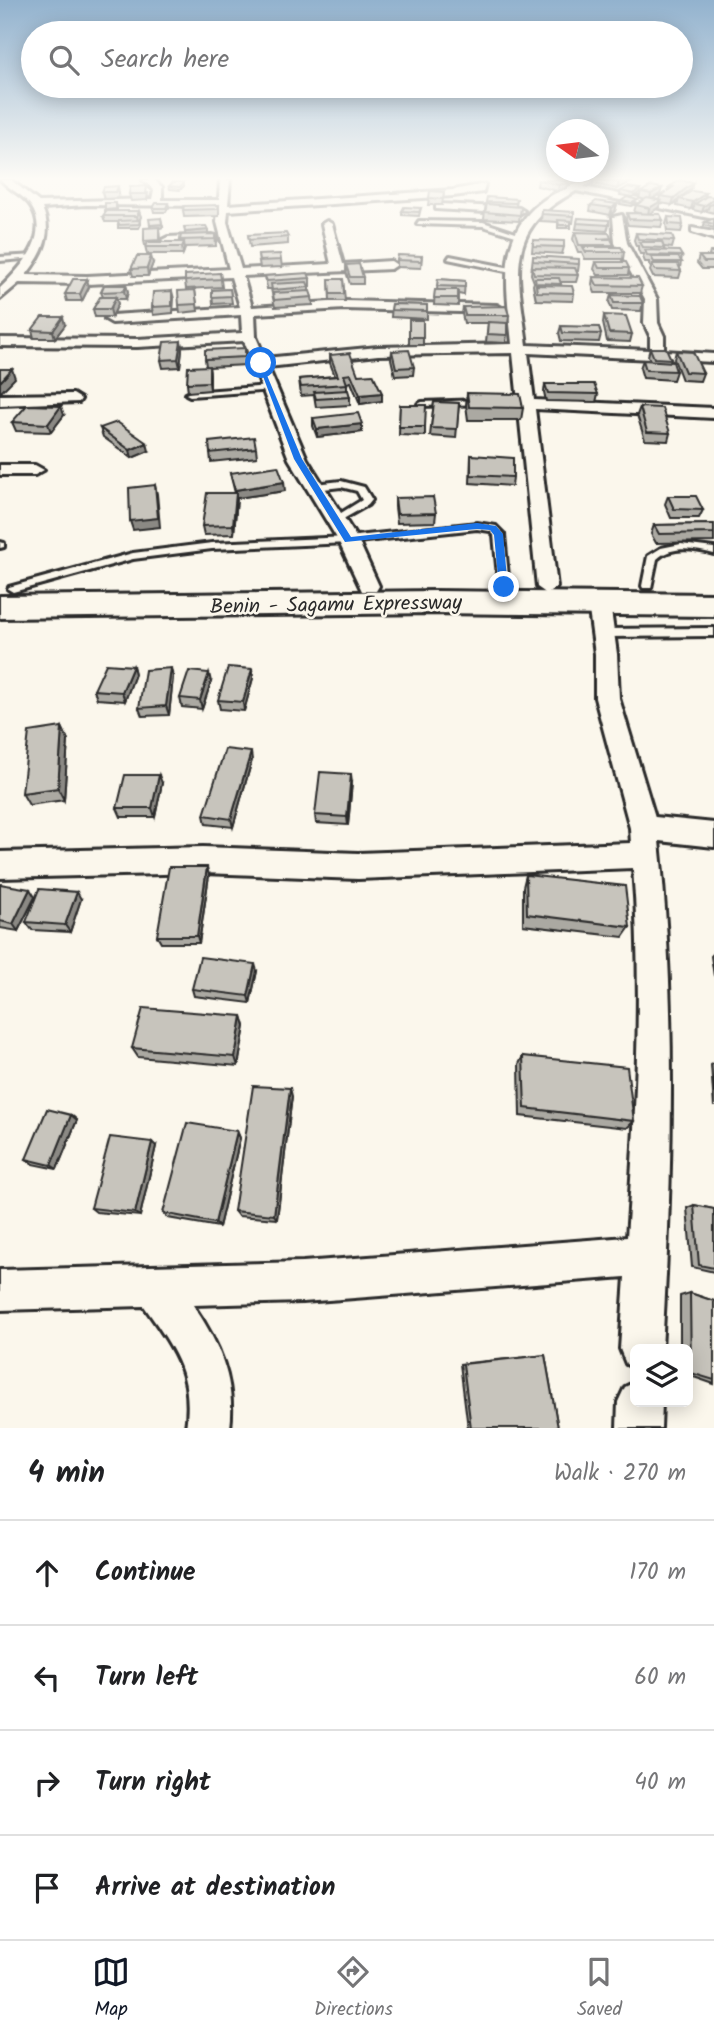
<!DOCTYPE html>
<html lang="en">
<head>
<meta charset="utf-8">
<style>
	:root { --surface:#fff; --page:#f2f2f2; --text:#202124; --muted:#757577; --line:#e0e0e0; --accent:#111827 }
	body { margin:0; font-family:Kalam,sans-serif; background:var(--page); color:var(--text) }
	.controls { position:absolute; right:21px; bottom:21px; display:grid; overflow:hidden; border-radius:10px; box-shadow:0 4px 18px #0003 }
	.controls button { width:63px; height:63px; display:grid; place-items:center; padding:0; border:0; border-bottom:2px solid var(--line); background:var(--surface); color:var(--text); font:35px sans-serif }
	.compass { position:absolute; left:546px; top:119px; width:63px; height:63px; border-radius:50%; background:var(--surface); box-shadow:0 4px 18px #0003; rotate:284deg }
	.stop { position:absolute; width:21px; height:21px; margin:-16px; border:5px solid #1a73e8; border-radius:50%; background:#fff }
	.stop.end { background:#1a73e8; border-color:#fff; box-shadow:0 2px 7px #0008 }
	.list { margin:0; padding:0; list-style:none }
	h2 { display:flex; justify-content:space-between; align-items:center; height:91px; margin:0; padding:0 28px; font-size:30px }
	h2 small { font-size:23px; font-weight:400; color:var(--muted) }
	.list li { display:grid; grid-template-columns:46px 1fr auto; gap:21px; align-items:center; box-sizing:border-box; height:105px; padding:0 28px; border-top:2px solid var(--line) }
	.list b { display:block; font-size:26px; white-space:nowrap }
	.list em { font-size:23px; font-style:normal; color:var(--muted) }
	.icon { flex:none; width:38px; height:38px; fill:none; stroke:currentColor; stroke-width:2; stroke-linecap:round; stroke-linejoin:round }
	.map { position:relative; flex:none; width:714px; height:1428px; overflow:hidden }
	.search { position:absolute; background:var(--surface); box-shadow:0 4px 18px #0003; left:21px; right:21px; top:21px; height:77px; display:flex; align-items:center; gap:18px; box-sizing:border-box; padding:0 24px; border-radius:38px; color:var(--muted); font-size:26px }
	.sheet { height:511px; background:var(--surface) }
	nav { display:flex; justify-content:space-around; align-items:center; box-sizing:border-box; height:98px; border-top:2px solid var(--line); background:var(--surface); font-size:19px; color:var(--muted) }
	nav a { display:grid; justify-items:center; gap:4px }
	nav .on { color:var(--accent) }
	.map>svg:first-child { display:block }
</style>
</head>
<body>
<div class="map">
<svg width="714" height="1428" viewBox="0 0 714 1428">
	<rect width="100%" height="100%" fill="#fbf7ec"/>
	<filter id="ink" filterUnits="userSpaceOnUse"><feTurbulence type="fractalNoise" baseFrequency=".0143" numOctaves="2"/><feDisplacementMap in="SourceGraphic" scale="14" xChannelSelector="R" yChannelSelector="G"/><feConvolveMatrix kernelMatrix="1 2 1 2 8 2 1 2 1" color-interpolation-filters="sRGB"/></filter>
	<g filter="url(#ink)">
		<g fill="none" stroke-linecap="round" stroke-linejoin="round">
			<defs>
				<g id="lane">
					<path d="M419,221L483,222L522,235L519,237L483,226L417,224Z"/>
					<path d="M36,255L34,258L0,261V257Z"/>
					<path d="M450,256L511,268L514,270L511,272L448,259Z"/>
					<path d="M271,386H274V390L190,396L186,394L190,392Z"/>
					<path d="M481,400L485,402L484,404L422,406L418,404L422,402Z"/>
					<path d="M341,481L364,487L372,500L368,505L336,523L333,522V518L362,500L357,491L341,487L315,490L310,487L315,484Z"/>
					<path d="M477,523L496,526L504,534L509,587L508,589H500L499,587L494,535L490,531L477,529L348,543L212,549L133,559L13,592L8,589L9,587L133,553L212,543L348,537Z"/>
					<path d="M0,542L4,543V547L0,548Z"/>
					<path d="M681,544L714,548V554C695,549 672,545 657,559L651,588H643L642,586L648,556L661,548Z"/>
					<path d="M714,628V636L605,637L599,633L605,629Z"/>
				</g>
				<g id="street">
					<path d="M1,180H11L39,202L152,199L154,190L143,180H154L162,187V200H219L220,180H230L228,205L453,190L485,184L483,192L453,196L228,211L227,222L241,269L331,264L322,224L327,221L332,224L343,264L391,261L397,265L391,269L243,276L252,307L345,301L497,305L504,309L497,313L345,309L255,314L256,337L265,358L378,347L512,344C507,287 493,227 554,194C568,187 580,180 595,180L584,187L714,213V219L576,191C502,229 518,274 527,345L650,350V336L644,323L645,299L615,243L613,217L622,215L627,243L657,299L658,323L664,336V351L714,354V362L528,353L534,400L714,408V418L535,409L557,587L547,594L537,587L513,353L378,355L268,367L307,459L358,540L379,586L376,591H362L338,540L289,459L244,341L137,347L0,346V338L137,339L242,333L241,315L112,323L105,319L112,315L240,307L231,277L87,284L19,283L0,299V288C21,268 51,236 31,206C24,195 10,190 1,180ZM86,205L218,206L217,222L229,269L87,276L26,275C42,255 54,233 42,208Z"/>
					<path d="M440,204L519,208L524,211L519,214L436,209V205Z"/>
					<path d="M692,228L714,232V239L692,232Z"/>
					<path d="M212,235L216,236V240L168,243L162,240L168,237Z"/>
					<path d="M73,394L81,399L79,402L0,405V395Z"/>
					<path d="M0,465H35L44,470L35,475H0Z"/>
					<path d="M599,596L610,603L617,654L619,698L655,817L714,823V847L659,841C677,1010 672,1180 662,1349H635V1368L626,1364L620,1349L625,1277L303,1302L193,1305C219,1343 236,1381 230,1428H186C194,1374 174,1349 144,1306L0,1310V1270L303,1262L627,1237C636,1114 643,991 633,868L358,879L203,873L0,878V852L203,847L358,853L631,843L630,828L595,698V654L588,603Z"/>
					<path d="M635,1382V1402H662L661,1428H617L618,1402L625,1387Z"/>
				</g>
				<path id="highway" d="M436,591L714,594V616L436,613L0,618V596Z"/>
			</defs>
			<!-- lane casing -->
			<use href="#lane" stroke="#2b2b2b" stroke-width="6"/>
			<!-- street casing -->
			<use href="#street" stroke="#2b2b2b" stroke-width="6"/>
			<!-- highway casing -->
			<use href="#highway" stroke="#2b2b2b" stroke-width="6"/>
			<!-- lane -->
			<use href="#lane" fill="#fbf7ec" fill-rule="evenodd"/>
			<!-- street -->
			<use href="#street" fill="#fbf7ec" fill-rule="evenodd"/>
			<!-- highway -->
			<use href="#highway" fill="#fbf7ec" fill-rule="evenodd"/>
		</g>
		<!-- wall -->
		<g fill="#aba9a2" stroke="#2b2b2b" stroke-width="2">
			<path d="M538,180L568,182L566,188L558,191L537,186Z"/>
			<path d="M594,180H635L617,189L593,184Z"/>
			<path d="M184,182V186L180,190L170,189L169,186Z"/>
			<path d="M118,186L119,193L118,198L104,199L102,192Z"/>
			<path d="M669,187L691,189L672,205L661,203L659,207L649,214L663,220L661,227L628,225L626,220L627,213L642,214L634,212L636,205L645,200L639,198L641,192L662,188L660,194L652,199L659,200L660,196L668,191Z"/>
			<path d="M640,189L639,193L632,197L620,195L621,191Z"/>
			<path d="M444,192L442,205H428L429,198Z"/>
			<path d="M148,193L147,200L131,201L129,194Z"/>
			<path d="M706,193L704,198L714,197V213L707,211L708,208L702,212L693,210L694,206L691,209L677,206L679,199Z"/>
			<path d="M517,199L516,206L521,207L519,221L484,219L486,202Z"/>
			<path d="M621,201L637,203L631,206L620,204Z"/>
			<path d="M168,203L169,206L166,212H154L153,208Z"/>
			<path d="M617,204L615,211L610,215L590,211L591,205Z"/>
			<path d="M219,205V216L184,217L183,210Z"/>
			<path d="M117,206V211H139L141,217L139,220L141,224L139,228H118V225L119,222H105L103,216L105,213V210Z"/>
			<path d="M421,208L419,216L402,215V211Z"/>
			<path d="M542,210L574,216L573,223H571V228H558V222L541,221Z"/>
			<path d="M668,217L683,225L681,232L667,231L666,224Z"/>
			<path d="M161,218L163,227L159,228L160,242H180L181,235H185V232L208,230V234H215L216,246L185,247L183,254H147L144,241L150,227Z"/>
			<path d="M578,218L609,225L607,231L576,229Z"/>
			<path d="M714,219V228L704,225L705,222Z"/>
			<path d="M575,232L611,238V240L614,247L624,252L623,259H585L582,252H578L573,239Z"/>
			<path d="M636,233L674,241L672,248L664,247V250L682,256L680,268L681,271L679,278L653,277L650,271L651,268L649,264V262H645L643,257L644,254H640L638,249V246H636L634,240Z"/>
			<path d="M248,235L288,237V244L250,247Z"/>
			<path d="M533,240L564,247L562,254L532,252Z"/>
			<path d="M710,252H714V269H702L697,263L699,256H709Z"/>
			<path d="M258,255L281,260L282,267L260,268Z"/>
			<path d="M422,256L421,268L397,267V260Z"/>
			<path d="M533,256L579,264L578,271H576L578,275L576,282H561V286L574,293L573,301L536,300L533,285L534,282L531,274Z"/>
			<path d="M596,262L629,268L628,275H598L594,269Z"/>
			<path d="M153,263L148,276H133L131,269Z"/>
			<path d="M346,265L363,277V284H350L346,272Z"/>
			<path d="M220,273L222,287L186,289L185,281Z"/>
			<path d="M265,276L310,278V286H309V291L312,297L313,305L275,307L271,289H267Z"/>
			<path d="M593,277L642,286L640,293H595L592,285Z"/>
			<path d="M329,279H343L345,301H330Z"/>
			<path d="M438,279L465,281L464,295L458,294V306L434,305L435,290H437Z"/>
			<path d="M126,285L128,292L126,299H116L118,304L112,317H95L93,309L103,297L101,292Z"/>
			<path d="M89,287L82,301H67L65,294Z"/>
			<path d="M230,289L232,303L213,304L212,290Z"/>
			<path d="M195,290L198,311L180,313L179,305Z"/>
			<path d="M172,291L174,299L173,313L153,315L152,307Z"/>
			<path d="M611,295L643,303L641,311L612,310L609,302Z"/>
			<path d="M392,304L427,305V319L391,317Z"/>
			<path d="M463,307L509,315L506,343L486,342L488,323H464L462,314Z"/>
			<path d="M604,315L632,334L630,342L607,341L603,323Z"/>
			<path d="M409,320L423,337V345H409Z"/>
			<path d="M65,325L55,338H34L32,330Z"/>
			<path d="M561,326L601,334L599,342L561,341L559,333Z"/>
			<path d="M181,341L182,349L180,367L163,368L161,360Z"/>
			<path d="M650,348L671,359L670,361L676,371L673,380L643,378L640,368L643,360H650L648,356Z"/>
			<path d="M392,351L414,367L413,375L395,376L391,359Z"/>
			<path d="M676,351L703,373L700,381L682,380L674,359Z"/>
			<path d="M330,355L382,393V401L360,404L351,382L347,383V390L350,397V405L316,407L314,395L301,396L299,379L335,376L330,363Z"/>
			<path d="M246,356V365L209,367L210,374V390L188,392L187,383L206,366L205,359Z"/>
			<path d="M545,384L598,394L596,402L546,401L544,392Z"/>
			<path d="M467,393L523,408L521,420H468L466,405Z"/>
			<path d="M434,402L459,403L456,438L430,436Z"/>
			<path d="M400,405L425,427V436L399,435Z"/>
			<path d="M640,407L670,433L668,441L645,440L637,415Z"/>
			<path d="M64,415L51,432L16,431L12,422Z"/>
			<path d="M313,418L362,432L317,437L313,426Z"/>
			<path d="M100,428L149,451L132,458L103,437Z"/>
			<path d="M209,442L256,448L257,457L211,462Z"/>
			<path d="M471,455L513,477L512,486L470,483Z"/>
			<path d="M230,473L285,491L237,498L234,534L204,535L202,526L235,493Z"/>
			<path d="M668,496L703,510L699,518H671L665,504Z"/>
			<path d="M395,498L436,513L435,522L397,523L395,507Z"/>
			<path d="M714,524V542L656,543L651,534L654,525Z"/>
			<path d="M133,666L135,674L125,701L97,699L94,690Z"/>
			<path d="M252,669L253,678L244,711L220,709L218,700Z"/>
			<path d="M173,677L169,715L142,716L139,708Z"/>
			<path d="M211,682L202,709L182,707L180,698Z"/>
			<path d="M62,727L68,740L64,800L29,805L22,793Z"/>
			<path d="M252,760L233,827L206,824L204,815Z"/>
			<path d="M352,782L348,825L316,823L315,815Z"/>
			<path d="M162,783L155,817H121L117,808Z"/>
			<path d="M209,875L199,943H161L157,936Z"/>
			<path d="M526,875L630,927L623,937L523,925V887Z"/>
			<path d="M0,884L35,897L18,931L0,928Z"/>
			<path d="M81,899L70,932L32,930L26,922Z"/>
			<path d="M714,953V976L711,956Z"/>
			<path d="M257,971L250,1003L194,996L192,989Z"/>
			<path d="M242,1016L245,1026L238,1066L138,1057L132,1048Z"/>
			<path d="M523,1056L634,1121L627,1128L520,1116L519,1064Z"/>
			<path d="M714,1063V1107L711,1065Z"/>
			<path d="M292,1096L277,1219L238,1216L234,1211Z"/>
			<path d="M71,1115L77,1120L57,1169L33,1164L26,1159Z"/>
			<path d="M237,1131L240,1138L219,1227L168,1218L163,1213Z"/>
			<path d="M156,1146L140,1216L96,1212L91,1208Z"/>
			<path d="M694,1205L714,1209V1272L692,1267L687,1208Z"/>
			<path d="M690,1293L714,1301V1384L688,1375V1349H680V1296Z"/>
			<path d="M545,1355L558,1428H468L460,1364Z"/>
		</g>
		<!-- shaded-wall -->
		<g fill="#8b8984" stroke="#2b2b2b" stroke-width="2">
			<path d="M625,180H635L617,189L619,183Z"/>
			<path d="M568,182L566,188L558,191L559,185Z"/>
			<path d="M693,183L691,189L672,205L674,198Z"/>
			<path d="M662,188L660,194L650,200L651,194Z"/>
			<path d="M706,193L704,200L695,204L694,207L691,209L693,202Z"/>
			<path d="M714,199V204L709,205L708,208L702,212L704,206Z"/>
			<path d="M661,201L659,207L648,215L649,208Z"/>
			<path d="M617,204L615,211L610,215L612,208Z"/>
			<path d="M139,211L141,217L138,222L137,216Z"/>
			<path d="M162,224L163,227L159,228L160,247L159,240L151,228L150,225Z"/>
			<path d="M208,230V237L186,238L185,232Z"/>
			<path d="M184,242L185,249L183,254L182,247Z"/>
			<path d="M151,256L153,263L148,276L147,268Z"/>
			<path d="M87,279L89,287L82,301L80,294Z"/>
			<path d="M126,285L128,292L126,299L124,291Z"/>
			<path d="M116,297L118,304L112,317L110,309Z"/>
			<path d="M63,317L65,325L55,338L53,331Z"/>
			<path d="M181,341L182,349L180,367L178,359Z"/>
			<path d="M209,366L210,374V390L209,382Z"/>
			<path d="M12,369L15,378L0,393V382Z"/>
			<path d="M382,393V401L360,404V395Z"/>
			<path d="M61,406L64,415L51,432L48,424Z"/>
			<path d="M362,424V432L317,437V429Z"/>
			<path d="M147,443L149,451L132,458L130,450Z"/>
			<path d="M284,482L285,491L237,498L234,534L233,525L236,496L235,490Z"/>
			<path d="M155,485L157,494L160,527L133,530L130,521Z"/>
			<path d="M133,666L135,674L125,701L122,692Z"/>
			<path d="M171,668L173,677L169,715L166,706Z"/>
			<path d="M252,669L253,678L244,711L243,702Z"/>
			<path d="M209,673L211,682L202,709L200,700Z"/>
			<path d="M62,727L68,740L64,800L58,788Z"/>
			<path d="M251,752L252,760L233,827L231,819Z"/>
			<path d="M351,774L352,782L348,825L347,817Z"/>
			<path d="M159,775L162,783L155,817L152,808Z"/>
			<path d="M207,867L209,875L199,943L197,936Z"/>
			<path d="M30,889L35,897L18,931L13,924Z"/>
			<path d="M77,892L81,899L70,932L65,925Z"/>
			<path d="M255,964L257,971L250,1003L248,996Z"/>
			<path d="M242,1016L245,1026L238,1066L235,1057Z"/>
			<path d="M290,1088L292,1096L277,1219L274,1215Z"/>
			<path d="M71,1115L77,1120L57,1169L51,1165Z"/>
			<path d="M237,1131L240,1138L219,1227L215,1223Z"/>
			<path d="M152,1142L156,1146L140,1216L135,1213Z"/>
		</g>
		<!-- building -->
		<g fill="#c7c4bc" stroke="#2b2b2b" stroke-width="2">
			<path d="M539,180H560L568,182L559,185Z"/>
			<path d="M603,180H625L619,183Z"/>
			<path d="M680,180L693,183L674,198L660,196L673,187H669Z"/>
			<path d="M173,182H184L180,187L169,186Z"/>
			<path d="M118,186L116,192H102L104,187Z"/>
			<path d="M147,186L146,194H129L130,187Z"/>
			<path d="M651,186L662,188L651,194L641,192Z"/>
			<path d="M628,187L640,189L633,194L621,191Z"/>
			<path d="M430,191L444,192L443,199L429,198Z"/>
			<path d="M692,191L706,193L693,202L679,199Z"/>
			<path d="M707,196L714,197V199L704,206L695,204Z"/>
			<path d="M487,197L517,199L516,203L486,202Z"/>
			<path d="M627,197L638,200L632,203L621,201Z"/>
			<path d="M647,198L661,201L649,208L636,205Z"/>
			<path d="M596,201L617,204L612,208L591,205Z"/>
			<path d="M105,203H116V209L105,210Z"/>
			<path d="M156,203H168L166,208H153Z"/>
			<path d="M487,204L521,207L520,215L485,212Z"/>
			<path d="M219,205L218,209L183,210L184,206Z"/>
			<path d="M404,207L421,208L419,212L402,211Z"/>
			<path d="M542,210L574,212V216L542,214Z"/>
			<path d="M107,211H139L137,216H103Z"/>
			<path d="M627,213L660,214L663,220L629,219Z"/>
			<path d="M668,217L682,218L683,225L669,224Z"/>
			<path d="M161,218L162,224L150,225L149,219Z"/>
			<path d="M578,218L609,220V225L577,223Z"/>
			<path d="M712,219H714V224L705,222Z"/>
			<path d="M140,220L139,224L118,225L119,221Z"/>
			<path d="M558,220L571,221V225H559Z"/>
			<path d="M206,226L208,230L185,232L184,227Z"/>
			<path d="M159,227V240L144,241V228Z"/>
			<path d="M575,232L609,233L611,238L597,239H611L614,245H579Z"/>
			<path d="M286,233L288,237L249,240L248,235Z"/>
			<path d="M636,233L672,235L674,241L638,239Z"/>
			<path d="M215,234V239L180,240L181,235Z"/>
			<path d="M533,240L564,241V247L533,246Z"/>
			<path d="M148,242H184L182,247H146Z"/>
			<path d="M639,242H662L664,248L642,247Z"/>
			<path d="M583,247H621L624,252H586Z"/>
			<path d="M645,250L679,251L682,256L647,255Z"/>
			<path d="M280,254L281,260L259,261L258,255Z"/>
			<path d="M398,255L422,256L421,261L397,260Z"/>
			<path d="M137,256H151L147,268L131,269Z"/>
			<path d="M533,256L579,259V264L533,261Z"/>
			<path d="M699,256H714V262H704Z"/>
			<path d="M651,257H678L682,262H654Z"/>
			<path d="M596,262H626L629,268H599Z"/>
			<path d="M359,264L363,277H350L346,265Z"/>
			<path d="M652,264H678L681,271L655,270Z"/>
			<path d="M532,267L575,268L578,275L534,274Z"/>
			<path d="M220,273L221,279L185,281V275Z"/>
			<path d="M308,273L310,278L267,281L265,276Z"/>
			<path d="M593,277L638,278L642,286L597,285Z"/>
			<path d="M535,278H559L561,284L536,283Z"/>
			<path d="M73,279H87L80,294H65Z"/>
			<path d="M329,279H343L344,294H330Z"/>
			<path d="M438,279L465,281V287L437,286Z"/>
			<path d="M307,282L309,287L272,290L271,284Z"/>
			<path d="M104,285H126L124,291L101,292Z"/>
			<path d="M536,285L572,286L574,293L537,292Z"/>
			<path d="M230,289L231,296L212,297V290Z"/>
			<path d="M195,290L197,304L179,305L178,291Z"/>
			<path d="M435,290H458V298H434Z"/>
			<path d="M172,291V306L152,307L153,292Z"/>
			<path d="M310,291L312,297L274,300L273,293Z"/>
			<path d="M611,295L640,296L643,303H614Z"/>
			<path d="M100,297H116L110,309H93Z"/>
			<path d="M392,304L427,305V311L391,310Z"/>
			<path d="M506,306L509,315H465L463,307Z"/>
			<path d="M604,315L626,316L632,334L609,333Z"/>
			<path d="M42,317H63L53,331L32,330Z"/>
			<rect x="409" y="320" width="14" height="17"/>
			<path d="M488,322L507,323V335L487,334Z"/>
			<path d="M561,326L599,327L601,334L563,333Z"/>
			<path d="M181,341L178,359L161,360L164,342Z"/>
			<path d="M245,348V357L205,359V350Z"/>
			<path d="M650,348H666L671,359L654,358Z"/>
			<path d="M409,350L414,367L396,368L392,351Z"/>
			<path d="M676,351L693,352L703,373L685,372Z"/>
			<path d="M350,353L358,375L373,374L382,393L360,395L351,374L344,375L347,384L301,387L299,379L338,376L330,355Z"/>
			<path d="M643,360L673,362L676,371L646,370Z"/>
			<path d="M209,366V382L187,383L188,367Z"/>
			<path d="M0,369H12L0,382Z"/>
			<path d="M545,384H594L598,394L548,393Z"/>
			<path d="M348,390L350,397L316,399L314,392Z"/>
			<path d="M467,393L520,394L523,408L469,407Z"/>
			<path d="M434,402L459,403L457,429L431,428Z"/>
			<path d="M27,405L61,406L48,424L12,422Z"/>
			<path d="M400,405H426L425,427H399Z"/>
			<path d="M640,407L662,408L670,433L647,432Z"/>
			<path d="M358,413L362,424L317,429L313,418Z"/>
			<path d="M117,422L147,443L130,450L100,428Z"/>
			<path d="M254,437L256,448L210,453L209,442Z"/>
			<path d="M471,455L513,458V477L471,475Z"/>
			<path d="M278,466L284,482L235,490L230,473Z"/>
			<path d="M155,485L158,518L130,521L129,488Z"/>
			<path d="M207,493H236L233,525L202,526Z"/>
			<path d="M668,496H696L703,510L674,509Z"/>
			<path d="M433,497L436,513L397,514L395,498Z"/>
			<path d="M714,524V533L659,534L654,525Z"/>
			<path d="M106,664L133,666L122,692L94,690Z"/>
			<path d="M228,667L252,669L243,702L218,700Z"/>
			<path d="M171,668L166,706L139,708L145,670Z"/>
			<path d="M189,671L209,673L200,700L180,698Z"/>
			<path d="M62,727L58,788L22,793L29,732Z"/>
			<path d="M225,749L251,752L231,819L204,815Z"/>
			<path d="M320,772L351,774L347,817L315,815Z"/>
			<path d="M125,775H159L152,808H117Z"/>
			<path d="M169,867H207L197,936H157Z"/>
			<path d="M526,875L625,886L630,927L527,914Z"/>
			<path d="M0,884L30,889L13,924L0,921Z"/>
			<path d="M39,889L77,892L65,925L26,922Z"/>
			<path d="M200,957L255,964L248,996L192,989Z"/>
			<path d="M143,1008L242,1016L235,1057L132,1048Z"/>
			<path d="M523,1056L627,1067L634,1121L525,1108Z"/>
			<path d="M253,1086L290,1088L274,1215L234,1211Z"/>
			<path d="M47,1109L71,1115L51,1165L26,1159Z"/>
			<path d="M187,1123L237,1131L215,1223L163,1213Z"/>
			<path d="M110,1137L152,1142L135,1213L91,1208Z"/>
			<path d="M694,1205L714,1209V1268L699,1265Z"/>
			<path d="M690,1293L714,1301V1380L691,1373Z"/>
			<path d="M545,1355L558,1428H471L463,1364Z"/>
		</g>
	</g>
	<!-- sky -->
	<linearGradient id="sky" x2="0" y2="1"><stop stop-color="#92b2ce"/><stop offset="0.47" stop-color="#fdfbf6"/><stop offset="1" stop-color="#fdfbf6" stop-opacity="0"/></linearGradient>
	<rect width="714" height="380" fill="url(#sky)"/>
	<!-- route -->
	<path fill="#1a73e8" d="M261,361L302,459L351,537L477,523L496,526L503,534L508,589L499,587L494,535L490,530L477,529L345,542L294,459L258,363Z"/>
	<g text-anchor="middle" stroke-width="5" stroke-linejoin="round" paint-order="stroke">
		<!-- street labels -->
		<g font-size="21" fill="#2b2b2b" stroke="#fbf7ec">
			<text transform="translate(336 604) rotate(-1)" y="7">Benin - Sagamu Expressway</text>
		</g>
	</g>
</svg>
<div class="controls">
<button><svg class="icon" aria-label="layers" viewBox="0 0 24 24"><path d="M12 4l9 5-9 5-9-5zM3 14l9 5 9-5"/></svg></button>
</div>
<svg class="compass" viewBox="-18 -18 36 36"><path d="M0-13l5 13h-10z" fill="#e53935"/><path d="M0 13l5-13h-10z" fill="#757577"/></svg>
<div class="stop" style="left:261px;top:363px"></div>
<div class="stop end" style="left:504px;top:587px"></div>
<div class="search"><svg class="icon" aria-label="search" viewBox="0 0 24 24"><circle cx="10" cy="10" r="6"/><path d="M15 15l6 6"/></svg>Search here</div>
</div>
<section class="sheet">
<h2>4 min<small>Walk · 270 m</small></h2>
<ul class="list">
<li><svg class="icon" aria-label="ahead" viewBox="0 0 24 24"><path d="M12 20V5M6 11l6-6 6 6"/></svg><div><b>Continue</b></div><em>170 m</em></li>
<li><svg class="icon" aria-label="left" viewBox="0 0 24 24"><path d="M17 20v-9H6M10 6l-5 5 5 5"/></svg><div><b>Turn left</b></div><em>60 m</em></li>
<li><svg class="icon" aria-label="right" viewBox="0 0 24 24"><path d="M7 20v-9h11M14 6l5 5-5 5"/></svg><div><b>Turn right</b></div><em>40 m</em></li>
<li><svg class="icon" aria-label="arrive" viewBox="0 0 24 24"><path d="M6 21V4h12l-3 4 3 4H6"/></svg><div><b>Arrive at destination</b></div></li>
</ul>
</section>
<nav>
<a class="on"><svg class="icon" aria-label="map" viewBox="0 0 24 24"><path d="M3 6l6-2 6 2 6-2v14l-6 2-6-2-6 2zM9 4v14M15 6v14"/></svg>Map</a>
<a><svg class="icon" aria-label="directions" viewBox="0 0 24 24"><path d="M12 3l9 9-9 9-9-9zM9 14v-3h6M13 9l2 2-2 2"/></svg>Directions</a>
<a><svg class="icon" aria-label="saved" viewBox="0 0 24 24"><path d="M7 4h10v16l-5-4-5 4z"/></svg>Saved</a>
</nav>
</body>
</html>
